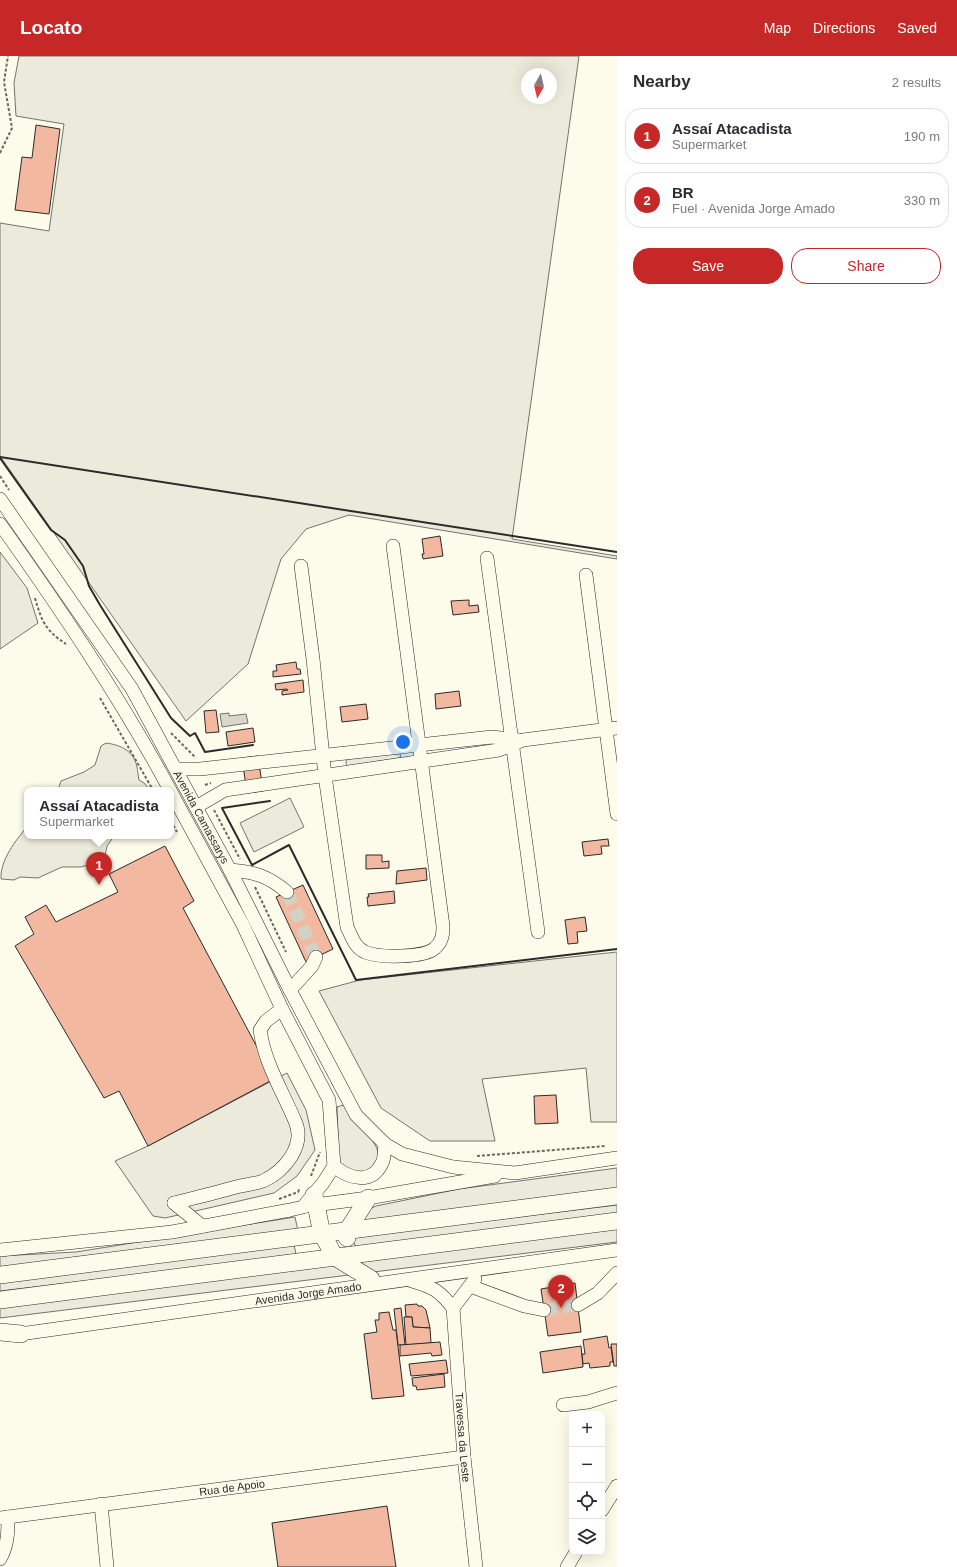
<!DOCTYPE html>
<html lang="en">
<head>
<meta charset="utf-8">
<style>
	:root { --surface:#fff; --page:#f7f7f7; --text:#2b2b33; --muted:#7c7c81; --line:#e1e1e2; --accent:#c62828 }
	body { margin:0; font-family:Arial,sans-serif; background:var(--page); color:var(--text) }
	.controls { position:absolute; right:12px; bottom:12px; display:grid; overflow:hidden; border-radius:8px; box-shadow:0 4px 16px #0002 }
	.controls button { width:36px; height:36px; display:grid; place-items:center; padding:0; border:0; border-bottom:1px solid var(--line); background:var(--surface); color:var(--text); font:20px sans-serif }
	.compass { position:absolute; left:521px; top:12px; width:36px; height:36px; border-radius:50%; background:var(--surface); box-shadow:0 4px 16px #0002; rotate:188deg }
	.you { position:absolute; left:403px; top:686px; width:14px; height:14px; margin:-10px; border:3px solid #fff; border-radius:50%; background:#1a73e8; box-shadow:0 0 0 6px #1a73e833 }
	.badge { display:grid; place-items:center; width:26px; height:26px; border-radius:50%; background:var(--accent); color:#fff; font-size:13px; font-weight:700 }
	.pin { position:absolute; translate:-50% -33px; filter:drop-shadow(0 1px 2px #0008) }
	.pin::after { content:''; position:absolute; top:21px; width:14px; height:12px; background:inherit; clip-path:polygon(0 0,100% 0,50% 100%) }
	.popup { position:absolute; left:24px; top:731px; width:150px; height:52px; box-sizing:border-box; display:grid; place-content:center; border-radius:8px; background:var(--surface); filter:drop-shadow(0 1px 3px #0005); font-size:13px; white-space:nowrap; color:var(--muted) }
	.popup b { font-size:15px; color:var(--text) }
	.popup::after { content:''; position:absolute; left:50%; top:100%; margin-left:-8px; border:8px solid transparent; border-top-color:var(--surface) }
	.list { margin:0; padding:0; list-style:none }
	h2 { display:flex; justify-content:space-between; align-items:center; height:52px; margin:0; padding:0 16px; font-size:17px }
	h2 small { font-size:13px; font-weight:400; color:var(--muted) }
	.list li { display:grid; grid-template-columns:26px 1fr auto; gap:12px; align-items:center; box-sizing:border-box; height:56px; margin:0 8px 8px; padding:0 8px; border:1px solid var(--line); border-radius:16px }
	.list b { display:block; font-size:15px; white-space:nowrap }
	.list p { margin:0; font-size:13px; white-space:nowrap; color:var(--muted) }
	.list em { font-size:13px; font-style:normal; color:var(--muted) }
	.actions { display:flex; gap:8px; padding:12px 16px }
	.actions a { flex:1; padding:9px 0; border:1px solid var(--accent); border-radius:16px; text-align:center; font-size:14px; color:var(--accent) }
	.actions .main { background:var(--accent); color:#fff }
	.icon { flex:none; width:22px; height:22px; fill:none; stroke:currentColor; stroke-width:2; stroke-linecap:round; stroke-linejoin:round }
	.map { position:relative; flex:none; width:617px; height:1511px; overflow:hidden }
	header { display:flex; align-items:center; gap:24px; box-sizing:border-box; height:56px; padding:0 20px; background:var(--accent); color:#fff }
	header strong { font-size:19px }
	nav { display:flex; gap:22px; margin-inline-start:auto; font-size:14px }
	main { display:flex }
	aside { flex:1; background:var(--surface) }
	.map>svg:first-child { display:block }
</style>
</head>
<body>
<header>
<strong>Locato</strong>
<nav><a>Map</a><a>Directions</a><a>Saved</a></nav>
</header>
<main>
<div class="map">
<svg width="617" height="1511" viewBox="0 0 617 1511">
	<rect width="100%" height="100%" fill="#fdfbea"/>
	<!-- green -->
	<g fill="#ecebdb" stroke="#74746e" fill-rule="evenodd">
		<path d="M19,0H579L512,483L617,500V503L349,459L306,473L281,503L248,608L186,665L0,400V167L49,175L64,68L16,60L14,27ZM527,18H551V42H527Z"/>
		<path d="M0,496L27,532L38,567L0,593Z"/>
		<path d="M106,687C121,689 134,695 137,711C138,716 138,720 139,724L144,727L150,734H58L61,725L84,716L95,709L101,690Z"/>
		<path d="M398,697L401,699L400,702L348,710L346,708V705L348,703Z"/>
		<path d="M290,742L304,771L254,796L240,767Z"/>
		<path d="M27,771V780H114L107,790L105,800L95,807L81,811H62L38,822L20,821L14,824L1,823C0,804 16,784 27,771Z"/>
		<path d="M617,896V1066H591L586,1012L482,1023L495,1085H430L381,1052L319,935L360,924Z"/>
		<path d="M343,1049C352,1060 377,1085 378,1097C379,1108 368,1121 357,1118C349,1116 344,1110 339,1105L337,1051Z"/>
		<path d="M617,1112V1135L359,1167L365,1155L376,1150L459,1133Z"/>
		<path d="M617,1149V1158L356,1191L351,1181Z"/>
		<path d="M295,1161L298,1175L0,1212V1200L76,1196Z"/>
		<path d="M617,1171V1186L0,1262V1250Z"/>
		<path d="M294,1189L296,1198L253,1205L0,1235V1225Z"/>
	</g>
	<!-- parking -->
	<path fill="#eceadb" stroke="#74746e" d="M287,1017L306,1054L315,1094L297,1120L274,1137L165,1162L153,1160L115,1105L148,1090Z"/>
	<!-- water -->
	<path fill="#d8d7c9" stroke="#74746e" d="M229,657V660L246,658L248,667L222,671L220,658Z"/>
	<!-- building -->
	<g fill="#f2b8a0" stroke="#2b2b2b">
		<path d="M36,69L60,73L49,158L15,154L22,101L32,102Z"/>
		<path d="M440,480L443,500L423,503L422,498H424L422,483Z"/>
		<path d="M469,544V550L478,549L479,556L453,559L451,545Z"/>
		<path d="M296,606L297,613H300L301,618L273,621V615H277L276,609Z"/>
		<path d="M303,624L304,636L282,639V635L288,634L287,633L276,634L275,628Z"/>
		<path d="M459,635L461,650L436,653L435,638Z"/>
		<path d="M366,648L368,663L342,666L340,651Z"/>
		<path d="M216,654L219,676L206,677L204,655Z"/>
		<path d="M253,672L255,686L228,690L226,676Z"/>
		<path d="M258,700L263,735L247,737L242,702Z"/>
		<path d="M608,783L609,790H601L602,798L584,800L582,786Z"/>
		<path d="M165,790L194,845L183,852L274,1023L148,1090L119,1035L104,1042L15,890L34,878L25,861L46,849L56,866L118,836L109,818Z"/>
		<path d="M366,799H382V806L389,805V812L366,813Z"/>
		<path d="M426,812L427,824L396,828L397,815Z"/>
		<path d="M303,829L333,893L306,906L276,841Z"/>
		<path d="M394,835L395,847L368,850L367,841H369L368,838Z"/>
		<path d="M585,861L587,875L577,876L578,887L568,888L565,864Z"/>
		<path d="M556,1039L558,1067L535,1068L534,1040Z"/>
		<path d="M575,1227L581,1276L548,1280L541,1233Z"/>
		<path d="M417,1248L418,1250H422L426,1254L430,1272L413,1271L412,1261H406L405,1249Z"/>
		<path d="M401,1252L405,1289H398L394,1253Z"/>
		<path d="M389,1256L393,1274H396L404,1340L372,1343L364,1278L377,1276L375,1264H379V1257Z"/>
		<path d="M404,1261H412L413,1271L430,1272L431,1287L406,1289Z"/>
		<path d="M607,1280L609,1292L611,1291L613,1306H610V1310L590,1312L589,1307L583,1308L582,1298H585L583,1284Z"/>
		<path d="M440,1286L442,1299L432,1300L431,1297L400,1300V1289Z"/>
		<path d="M611,1288H617V1310H614Z"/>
		<path d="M581,1290L583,1311L543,1317L540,1296Z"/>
		<path d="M446,1304L448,1317L411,1320L409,1308Z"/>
		<path d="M444,1318L445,1331L417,1334L416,1330H413L412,1322Z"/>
		<path d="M387,1450L396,1511H278L272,1467Z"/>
	</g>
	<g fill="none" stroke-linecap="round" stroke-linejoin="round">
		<!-- minor-tunnel -->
		<g stroke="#d3d1c4" stroke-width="13" stroke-dasharray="13 6" stroke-linecap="butt">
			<path d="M287,836L316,901"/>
			<path d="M544,1254L578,1249"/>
		</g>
		<defs>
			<g id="minor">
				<path id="s1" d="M0,443L132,633L230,814L290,934L356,1059L385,1088L402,1098L453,1111L515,1117L617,1102"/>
				<path d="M0,468C61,554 120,641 170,734"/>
				<path d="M487,502L538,876"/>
				<path d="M301,510L313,603L325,720L347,871C352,881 355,892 365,896C378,902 425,902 435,892C442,886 443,879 443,870L393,490"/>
				<path d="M586,519L617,758"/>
				<path d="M176,713H200L492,681L519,684"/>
				<path d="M171,736L243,869L282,953L329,1044L334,1110"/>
				<path d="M196,751L225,734L499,694L523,684L617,672"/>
				<path d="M230,814C255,816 268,820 287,836"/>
				<path d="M290,934L312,910L316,901"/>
				<path d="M334,1110C349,1123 372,1129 382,1107C385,1102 384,1094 385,1088"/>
				<path d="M174,1147C194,1142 215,1137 236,1131C244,1129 255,1128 263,1125C285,1115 306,1089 295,1065C282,1034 265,1008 260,974L266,965L282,953"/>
				<path d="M174,1147L202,1170"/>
				<path d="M307,1150L368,1142L495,1120"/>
				<path d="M0,1194L172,1176L290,1154L303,1151L323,1127L334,1110"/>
				<path id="s2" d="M412,1225C433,1231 440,1235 453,1252L464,1401L476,1511"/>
				<path d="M470,1230L524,1250L544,1254"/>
				<path d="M578,1249L598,1237L617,1217"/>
				<path d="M453,1252L475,1223"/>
				<path id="s3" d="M13,1279L617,1194"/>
				<path d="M563,1349L588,1346L617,1337"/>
				<path d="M101,1448L107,1511"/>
				<path d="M602,1454L617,1430"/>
				<path id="s4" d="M0,1462L464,1401"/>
				<path d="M0,1503C8,1489 8,1476 8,1461"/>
				<path d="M567,1511L576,1496"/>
			</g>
			<g id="major">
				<path d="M314,1139L322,1178L335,1201L371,1223"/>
				<path d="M347,1182V1175L368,1142"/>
				<path d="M0,1219L617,1140"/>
				<path d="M0,1244L617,1165"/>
				<path d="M0,1276L21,1278"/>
			</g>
		</defs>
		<!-- minor casing -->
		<use href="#minor" stroke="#2b2b2b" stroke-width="14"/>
		<!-- major casing -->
		<use href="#major" stroke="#2b2b2b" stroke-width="18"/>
		<!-- path -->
		<g stroke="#6a6964" stroke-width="2" stroke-dasharray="3 2" stroke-linecap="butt">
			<path d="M0,97L12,72L4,26L8,0"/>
			<path d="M0,420L9,434"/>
			<path d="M35,542C42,566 45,574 66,588"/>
			<path d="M100,642L153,734"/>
			<path d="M171,677L195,701"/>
			<path d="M205,729L211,727"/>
			<path d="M214,754L240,803"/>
			<path d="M171,765L177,776"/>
			<path d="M255,831L286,896"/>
			<path d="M477,1100L606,1090"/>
			<path d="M311,1120L320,1096"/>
			<path d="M279,1143L298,1136L300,1132"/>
		</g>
		<!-- minor -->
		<use href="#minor" stroke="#fdfbea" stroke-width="13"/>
		<!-- major -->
		<use href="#major" stroke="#fdfbea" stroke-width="17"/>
		<!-- wall -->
		<g stroke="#2b2b2b" stroke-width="2">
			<path d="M0,401L617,496"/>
			<path d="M0,402L51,474L65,484L83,510L89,530L100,549L171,662L190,680L195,677L205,696L253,689"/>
			<path d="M270,745L222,752L252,809L289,789L356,924L617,893"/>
		</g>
	</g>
	<g text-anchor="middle" stroke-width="3" stroke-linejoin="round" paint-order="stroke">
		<!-- street labels -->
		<g font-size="11" fill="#2b2b2b" stroke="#fdfbea">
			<text dy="4" stroke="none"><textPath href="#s1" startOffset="377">Avenida Camassarys</textPath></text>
			<text dy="4" stroke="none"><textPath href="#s3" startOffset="298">Avenida Jorge Amado</textPath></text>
			<text dy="4" stroke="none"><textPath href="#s2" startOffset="180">Travessa da Leste</textPath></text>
			<text dy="4" stroke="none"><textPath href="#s4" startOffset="234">Rua de Apoio</textPath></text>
		</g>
	</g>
</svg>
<div class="controls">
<button>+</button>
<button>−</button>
<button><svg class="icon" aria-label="locate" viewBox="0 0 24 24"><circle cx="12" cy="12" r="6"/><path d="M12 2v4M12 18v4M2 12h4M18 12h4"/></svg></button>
<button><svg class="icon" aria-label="layers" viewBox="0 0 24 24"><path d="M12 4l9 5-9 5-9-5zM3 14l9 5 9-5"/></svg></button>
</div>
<svg class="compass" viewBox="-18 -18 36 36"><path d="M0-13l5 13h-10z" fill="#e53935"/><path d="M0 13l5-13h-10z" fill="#7c7c81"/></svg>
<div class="you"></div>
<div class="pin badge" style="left:99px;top:829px">1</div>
<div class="popup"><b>Assaí Atacadista</b>Supermarket</div>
<div class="pin badge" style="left:561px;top:1252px">2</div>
</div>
<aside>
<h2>Nearby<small>2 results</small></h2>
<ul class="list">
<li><span class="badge">1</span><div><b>Assaí Atacadista</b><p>Supermarket</p></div><em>190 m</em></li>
<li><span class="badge">2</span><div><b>BR</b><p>Fuel · Avenida Jorge Amado</p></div><em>330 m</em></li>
</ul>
<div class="actions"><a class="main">Save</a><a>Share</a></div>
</aside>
</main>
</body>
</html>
